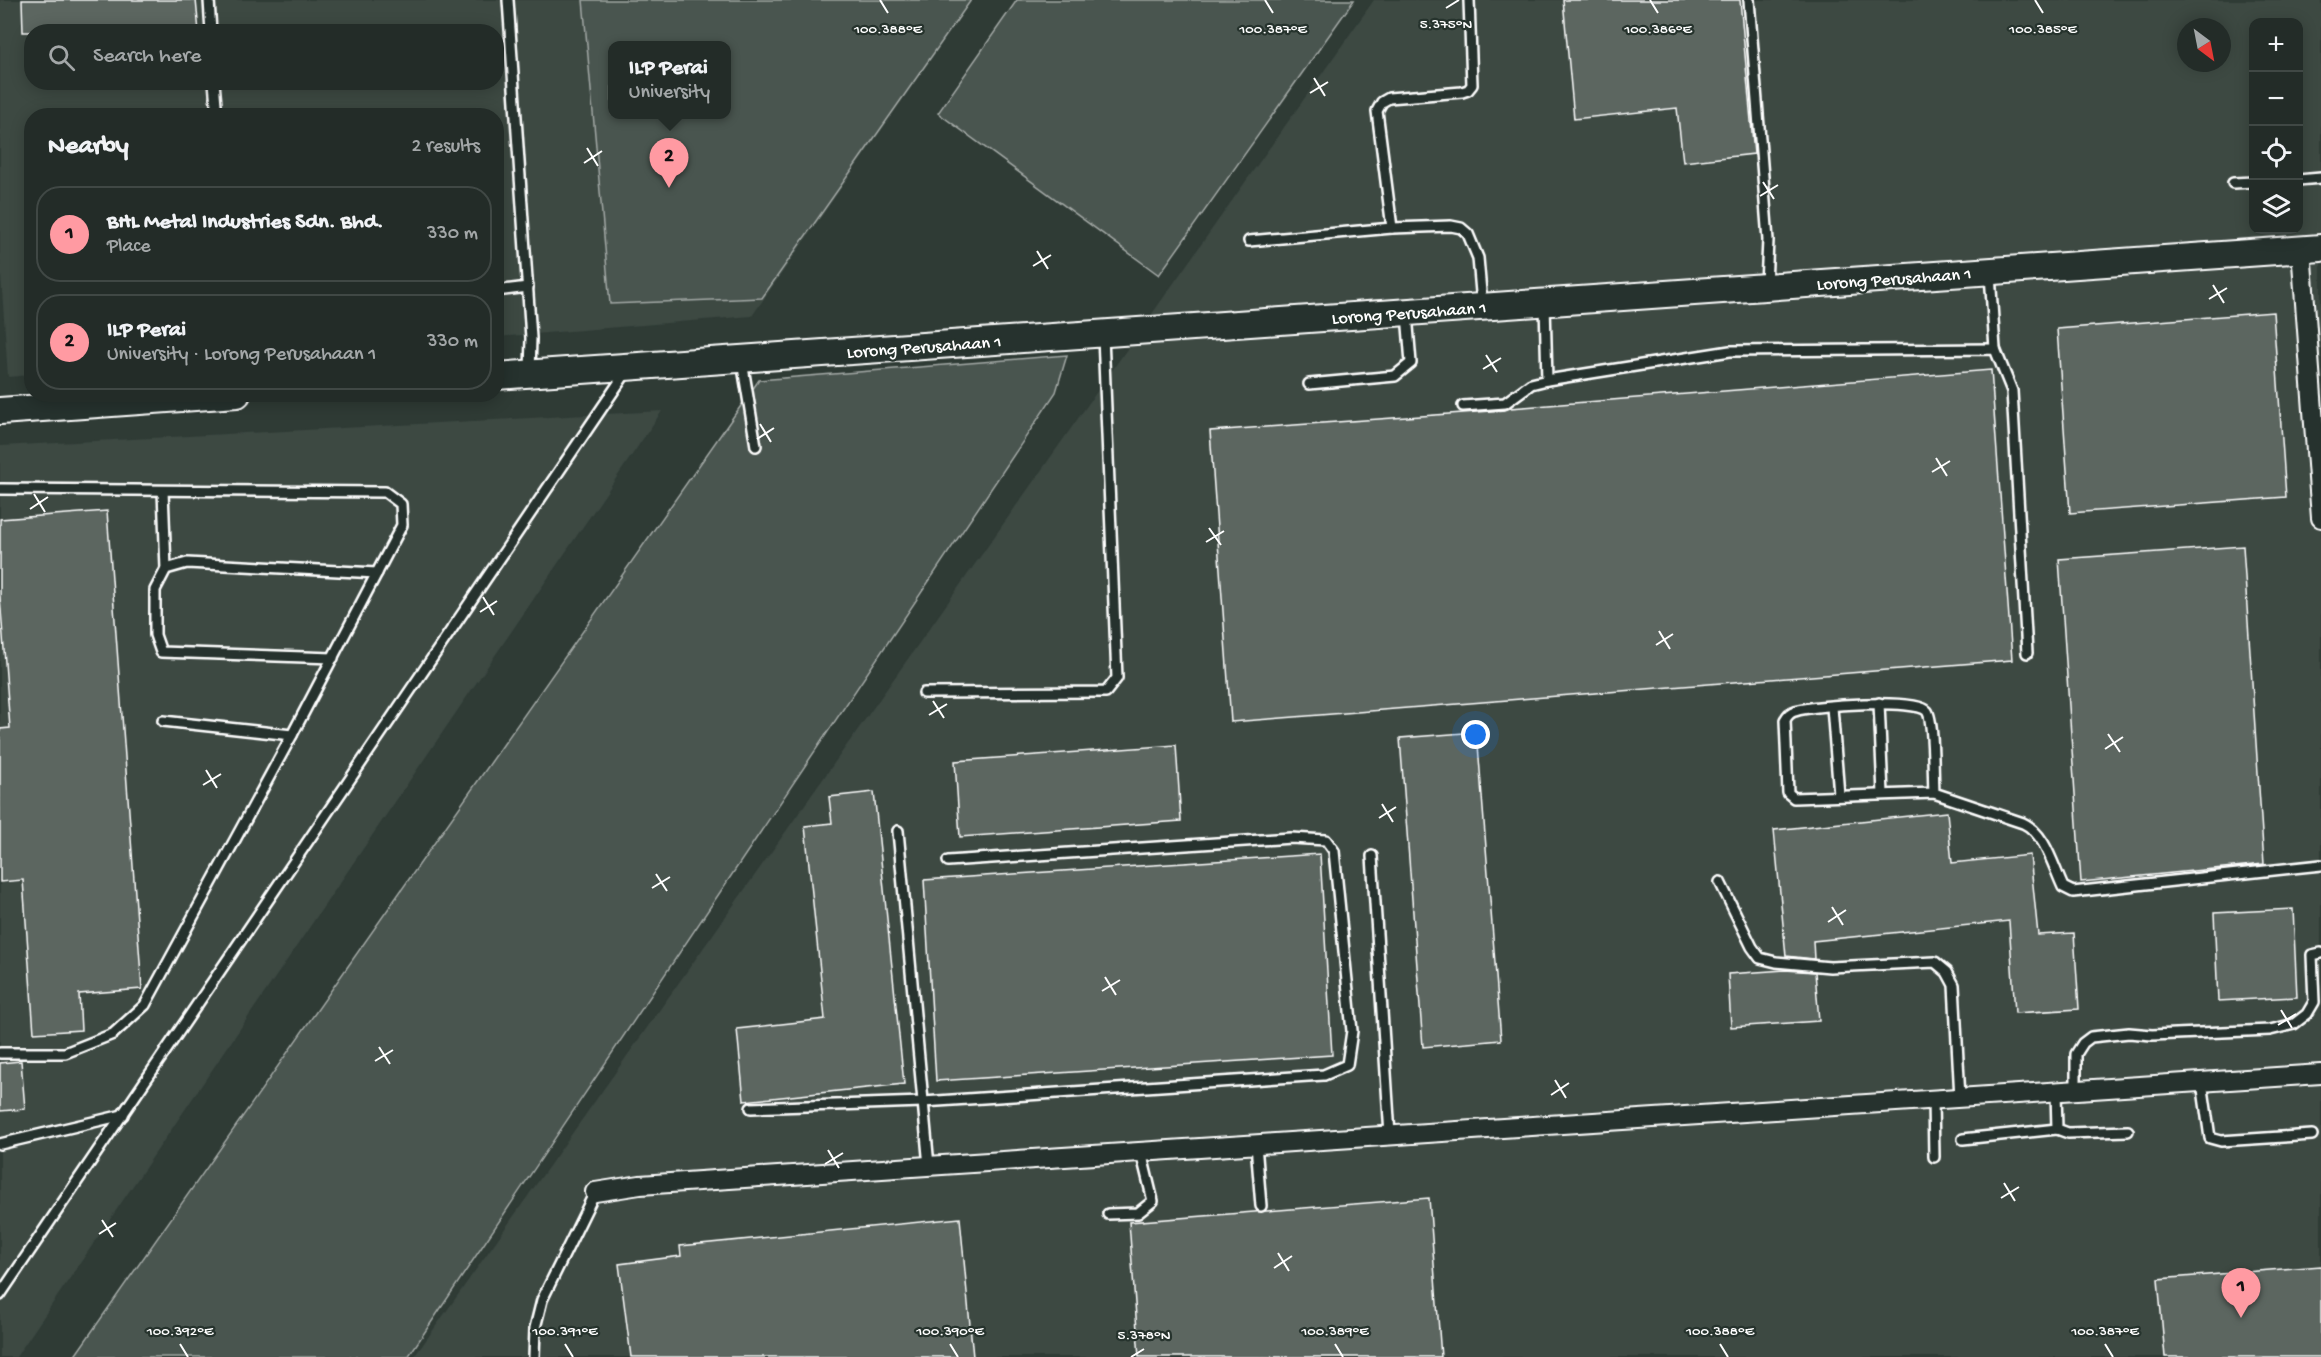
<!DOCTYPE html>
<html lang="en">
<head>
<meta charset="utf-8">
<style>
	:root { --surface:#232c28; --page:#2f3834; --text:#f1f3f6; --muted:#a3a7a8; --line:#404845; --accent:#ff9aa2 }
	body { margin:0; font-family:"Gochi Hand",sans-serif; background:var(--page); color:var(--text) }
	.controls { position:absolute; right:18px; top:18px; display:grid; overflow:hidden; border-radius:12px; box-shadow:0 3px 15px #0003 }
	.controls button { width:54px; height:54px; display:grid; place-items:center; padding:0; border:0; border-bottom:2px solid var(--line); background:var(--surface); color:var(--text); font:30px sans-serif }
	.compass { position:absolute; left:2177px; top:18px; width:54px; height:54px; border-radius:50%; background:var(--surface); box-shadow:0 3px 15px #0003; rotate:148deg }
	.you { position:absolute; left:1476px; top:735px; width:21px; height:21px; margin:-15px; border:4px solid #fff; border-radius:50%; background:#1a73e8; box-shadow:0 0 0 9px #1a73e833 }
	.badge { display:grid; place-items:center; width:39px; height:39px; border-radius:50%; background:var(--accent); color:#111; font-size:20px; font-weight:700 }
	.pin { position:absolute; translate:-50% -50px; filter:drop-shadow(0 2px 3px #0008) }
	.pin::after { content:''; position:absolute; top:32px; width:21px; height:18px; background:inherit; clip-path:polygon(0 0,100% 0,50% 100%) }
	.popup { position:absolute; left:608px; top:41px; width:123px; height:78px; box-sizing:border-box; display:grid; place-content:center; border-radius:12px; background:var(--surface); filter:drop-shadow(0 2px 4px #0005); font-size:20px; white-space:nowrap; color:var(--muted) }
	.popup b { font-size:22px; color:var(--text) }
	.popup::after { content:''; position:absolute; left:50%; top:100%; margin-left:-12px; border:12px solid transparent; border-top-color:var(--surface) }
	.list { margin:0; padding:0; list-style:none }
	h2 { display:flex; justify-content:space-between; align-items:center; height:78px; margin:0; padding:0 24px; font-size:26px }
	h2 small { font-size:20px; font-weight:400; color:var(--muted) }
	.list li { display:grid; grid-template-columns:39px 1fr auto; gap:18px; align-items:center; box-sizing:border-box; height:96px; margin:0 12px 12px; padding:0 12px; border:2px solid var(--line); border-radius:24px }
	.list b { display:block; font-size:22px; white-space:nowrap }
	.list p { margin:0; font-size:20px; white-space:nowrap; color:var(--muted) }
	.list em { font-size:20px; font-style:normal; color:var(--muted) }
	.icon { flex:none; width:33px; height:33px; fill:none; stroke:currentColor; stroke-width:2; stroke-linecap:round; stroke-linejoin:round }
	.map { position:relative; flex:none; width:2321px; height:1357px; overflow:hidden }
	.search { position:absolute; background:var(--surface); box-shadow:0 3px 15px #0003; left:24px; top:24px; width:480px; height:66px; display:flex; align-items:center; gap:15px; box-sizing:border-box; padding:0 21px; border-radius:24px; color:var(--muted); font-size:22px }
	.panel { position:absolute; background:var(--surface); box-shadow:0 3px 15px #0003; left:24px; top:108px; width:480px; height:294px; border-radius:24px }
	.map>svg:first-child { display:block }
</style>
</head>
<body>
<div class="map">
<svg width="2321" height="1357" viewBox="0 0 2321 1357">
	<rect width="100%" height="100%" fill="#2f3b35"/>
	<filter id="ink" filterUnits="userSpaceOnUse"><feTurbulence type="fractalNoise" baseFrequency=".0167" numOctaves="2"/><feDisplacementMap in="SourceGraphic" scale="12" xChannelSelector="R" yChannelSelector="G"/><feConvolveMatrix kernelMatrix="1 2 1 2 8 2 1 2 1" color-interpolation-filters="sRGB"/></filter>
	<g filter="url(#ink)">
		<!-- built -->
		<g fill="#3c4842" fill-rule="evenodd">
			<path d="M0,0H972L752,316L497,337L496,116H32L31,375L8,377L0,261ZM32,32H496V82H32ZM612,45H726V114H612Z"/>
			<path d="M1374,0H2321V1357H414ZM2254,22H2298V230H2254ZM2186,27H2222V63H2186Z"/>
			<path d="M662,411L16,1357H0V446Z"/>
		</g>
		<!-- green -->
		<g fill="#4a544f" stroke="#a4aaa7" stroke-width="1.5" fill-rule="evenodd">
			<path d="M583,0H971L762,298L610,304ZM726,45V114H612V45Z"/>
			<path d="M1017,0H1354L1159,275L938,113Z"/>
			<path d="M1067,355L1056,392L408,1357H74L759,380Z"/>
		</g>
		<!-- building -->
		<g fill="#5b6661" stroke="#fff" stroke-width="1.5">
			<path d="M22,0H196L199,32H23Z"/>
			<path d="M1563,0H1740L1754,154L1683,162L1677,108L1574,119Z"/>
			<path d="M2273,312L2286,497L2070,513L2057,329Z"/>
			<path d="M1991,370L2012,660L1231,722L1210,431L1505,410L1510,408Z"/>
			<path d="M107,511L142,989L79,994L81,1030L34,1033L23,880L0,882V729L10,728L0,597V519Z"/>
			<path d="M2243,546L2264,864L2081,882L2059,559Z"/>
			<path d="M1477,732L1501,1040L1423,1047L1400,738Z"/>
			<path d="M1176,745L1181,821L960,837L955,761Z"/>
			<path d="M874,792L904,1084L744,1101L737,1029L825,1019L805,826L832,823L829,797Z"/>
			<path d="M1947,812L1952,863L2030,855L2038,935L2074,933L2079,1009L2015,1013L2009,921L1813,941L1814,959L1786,956L1774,830Z"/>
			<path d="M1320,854L1332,1055L936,1081L924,880Z"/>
			<path d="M2293,909L2297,997L2218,1001L2214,913Z"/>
			<path d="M1785,970L1815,972L1819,1021L1731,1027L1728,974Z"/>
			<path d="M21,1061L25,1109L0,1111V1063Z"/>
			<path d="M1429,1198L1441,1357H1139L1129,1222Z"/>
			<path d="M960,1218L973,1357H631L619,1264L681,1256L680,1246Z"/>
			<path d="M2321,1266V1357H2165L2158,1279Z"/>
		</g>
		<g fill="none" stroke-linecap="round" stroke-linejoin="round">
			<defs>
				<g id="lane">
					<path d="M209,0L211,32"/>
					<path d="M508,0L531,338L530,372"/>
					<path d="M1749,0L1768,240L1766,285"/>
					<path d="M214,82L217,116"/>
					<path d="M2298,180L2321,178"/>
					<path d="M2233,183L2254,182"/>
					<path d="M1392,228L1377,111L1382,102L1389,98L1462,92L1468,90L1472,85L1469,0"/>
					<path d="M1249,241L1392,228L1451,226L1461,228L1468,234L1478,258L1482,304"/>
					<path d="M1990,274L1995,349"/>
					<path d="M496,291L528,287"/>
					<path d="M742,361L756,446"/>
					<path d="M1547,380L1730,351L1995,349L2012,391L2027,653"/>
					<path d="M1309,384L1395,376L1411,363L1407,314"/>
					<path d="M1463,406L1505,403L1531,384L1547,380L1545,305"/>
					<path d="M0,489L385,492L401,504L402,525L292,735L163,721"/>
					<path d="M163,491L166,569"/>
					<path d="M333,658L161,652L155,635V590L166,569L187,563L377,573"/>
					<path d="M924,693L1106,692L1117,678L1103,336"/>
					<path d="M1879,703L1883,794"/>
					<path d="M1832,707L1839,795"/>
					<path d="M1934,793C1933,778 1934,720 1927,711C1917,698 1813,705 1795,711C1791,712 1787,716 1785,720L1788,793L1794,798L1934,793L2023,823C2045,833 2053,866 2063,887L2073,892L2321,865"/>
					<path d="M898,831L929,1166"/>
					<path d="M1372,856L1390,1135"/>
					<path d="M1720,882L1752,947L1760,958L1776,962L1830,967L1935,962L1947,972L1954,985L1960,1098"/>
					<path d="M0,1053H65L113,1034L145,1005L292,735"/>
					<path d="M2202,1082L2210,1138L2221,1141L2312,1135"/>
					<path d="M2076,1090V1054L2083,1043L2091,1037L2129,1033L2152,1035L2270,1030L2294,1024L2307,1014L2314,1002L2312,955L2321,953"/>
					<path d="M2056,1091L2057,1129L2068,1133L2128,1131"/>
					<path d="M1933,1099L1934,1157"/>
					<path d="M751,1108L923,1102L1324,1075L1347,1065L1352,1031L1334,851L1326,840L1291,838L948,861"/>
					<path d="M1963,1139L2057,1129"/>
					<path d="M0,1144L123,1115"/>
					<path d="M1256,1144L1261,1206"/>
					<path d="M1108,1214L1138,1213L1153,1201L1141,1152"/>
					<path d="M0,1295L627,371"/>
					<path d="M534,1357L535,1328L542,1300L595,1192"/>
				</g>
				<g id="street">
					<path d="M2301,249L2321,518"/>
					<path d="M595,1192L640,1185L2321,1074"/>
				</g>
				<g id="secondary">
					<path d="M496,376L2321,248"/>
					<path d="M0,411L237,394"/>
				</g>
			</defs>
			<!-- lane casing -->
			<use href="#lane" stroke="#fff" stroke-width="14"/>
			<!-- street casing -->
			<use href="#street" stroke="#fff" stroke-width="22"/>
			<!-- secondary casing -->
			<use href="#secondary" stroke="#fff" stroke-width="30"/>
			<!-- lane -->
			<use href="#lane" stroke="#26332d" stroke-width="9"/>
			<!-- street -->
			<use href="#street" stroke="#26332d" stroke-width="18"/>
			<!-- secondary -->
			<use href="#secondary" stroke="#26332d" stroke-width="26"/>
		</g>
	</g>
	<!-- ticks -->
	<path fill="none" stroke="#fff" stroke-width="2" d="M880,0L888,13M1265,0L1273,13M1650,0L1658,13M2035,0L2043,13M1446,8L1459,0M1314,78L1325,96M1310,93L1328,82M587,148L598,166M584,163L602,151M1763,182L1774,199M1760,196L1778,185M1037,251L1048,269M1033,266L1051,255M2213,285L2224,303M2209,299L2227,288M1486,355L1497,372M1483,369L1501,358M760,424L771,442M757,439L774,428M1936,458L1947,476M1932,472L1950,461M34,494L45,512M30,509L48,497M1209,528L1221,545M1206,542L1224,531M483,597L494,615M480,612L497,601M1659,631L1670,649M1656,645L1673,634M933,701L944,718M929,715L947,704M2108,734L2120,752M2105,749L2123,737M206,770L217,788M203,785L221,774M1382,804L1393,822M1379,818L1396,807M656,874L667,891M652,888L670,877M1832,907L1843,925M1828,922L1846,910M1105,977L1116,995M1102,991L1120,980M2281,1010L2292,1028M2278,1025L2296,1014M379,1047L390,1064M375,1061L393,1050M1555,1080L1566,1098M1551,1095L1569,1083M828,1150L839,1168M825,1164L843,1153M2004,1183L2015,1201M2001,1198L2019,1187M102,1220L113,1237M99,1234L116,1223M1278,1253L1289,1271M1274,1268L1292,1256M180,1344L188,1357M565,1344L573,1357M950,1344L958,1357M1335,1344L1343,1357M1720,1344L1728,1357M2105,1344L2113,1357M1131,1357L1144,1349"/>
	<g text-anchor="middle" stroke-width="4.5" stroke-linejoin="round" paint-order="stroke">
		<!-- street labels -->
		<g font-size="18" fill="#fff" stroke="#26332d">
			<text transform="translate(1894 278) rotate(-4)" y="6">Lorong Perusahaan 1</text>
			<text transform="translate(1409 312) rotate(-4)" y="6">Lorong Perusahaan 1</text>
			<text transform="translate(924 346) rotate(-4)" y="6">Lorong Perusahaan 1</text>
		</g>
	</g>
	<g font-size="15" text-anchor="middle" fill="#fff" stroke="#26332d" stroke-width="4.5" stroke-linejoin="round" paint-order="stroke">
		<text x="1446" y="28">5.375°N</text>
		<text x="1273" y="33">100.387°E</text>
		<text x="888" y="33">100.388°E</text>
		<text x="1658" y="33">100.386°E</text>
		<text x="2043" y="33">100.385°E</text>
		<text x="180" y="1335">100.392°E</text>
		<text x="565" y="1335">100.391°E</text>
		<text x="950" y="1335">100.390°E</text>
		<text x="1335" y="1335">100.389°E</text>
		<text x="1720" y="1335">100.388°E</text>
		<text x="2105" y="1335">100.387°E</text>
		<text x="1144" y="1339">5.378°N</text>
	</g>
</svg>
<div class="controls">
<button>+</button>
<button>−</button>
<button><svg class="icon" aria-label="locate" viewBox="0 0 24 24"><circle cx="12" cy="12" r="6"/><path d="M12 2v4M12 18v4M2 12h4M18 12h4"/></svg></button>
<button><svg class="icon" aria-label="layers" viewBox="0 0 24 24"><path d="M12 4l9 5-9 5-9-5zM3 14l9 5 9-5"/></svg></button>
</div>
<svg class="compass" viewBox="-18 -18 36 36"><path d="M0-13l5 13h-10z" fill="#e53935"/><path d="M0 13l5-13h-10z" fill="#a3a7a8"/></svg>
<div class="you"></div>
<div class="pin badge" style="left:2241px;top:1318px">1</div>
<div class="pin badge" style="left:669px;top:188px">2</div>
<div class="popup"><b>ILP Perai</b>University</div>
<div class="search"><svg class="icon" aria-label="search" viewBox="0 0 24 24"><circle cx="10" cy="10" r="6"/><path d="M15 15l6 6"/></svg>Search here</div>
<section class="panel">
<h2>Nearby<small>2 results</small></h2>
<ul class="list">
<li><span class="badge">1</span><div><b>BHL Metal Industries Sdn. Bhd.</b><p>Place</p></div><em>330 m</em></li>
<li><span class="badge">2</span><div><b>ILP Perai</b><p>University · Lorong Perusahaan 1</p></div><em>330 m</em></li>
</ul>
</section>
</div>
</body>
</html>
